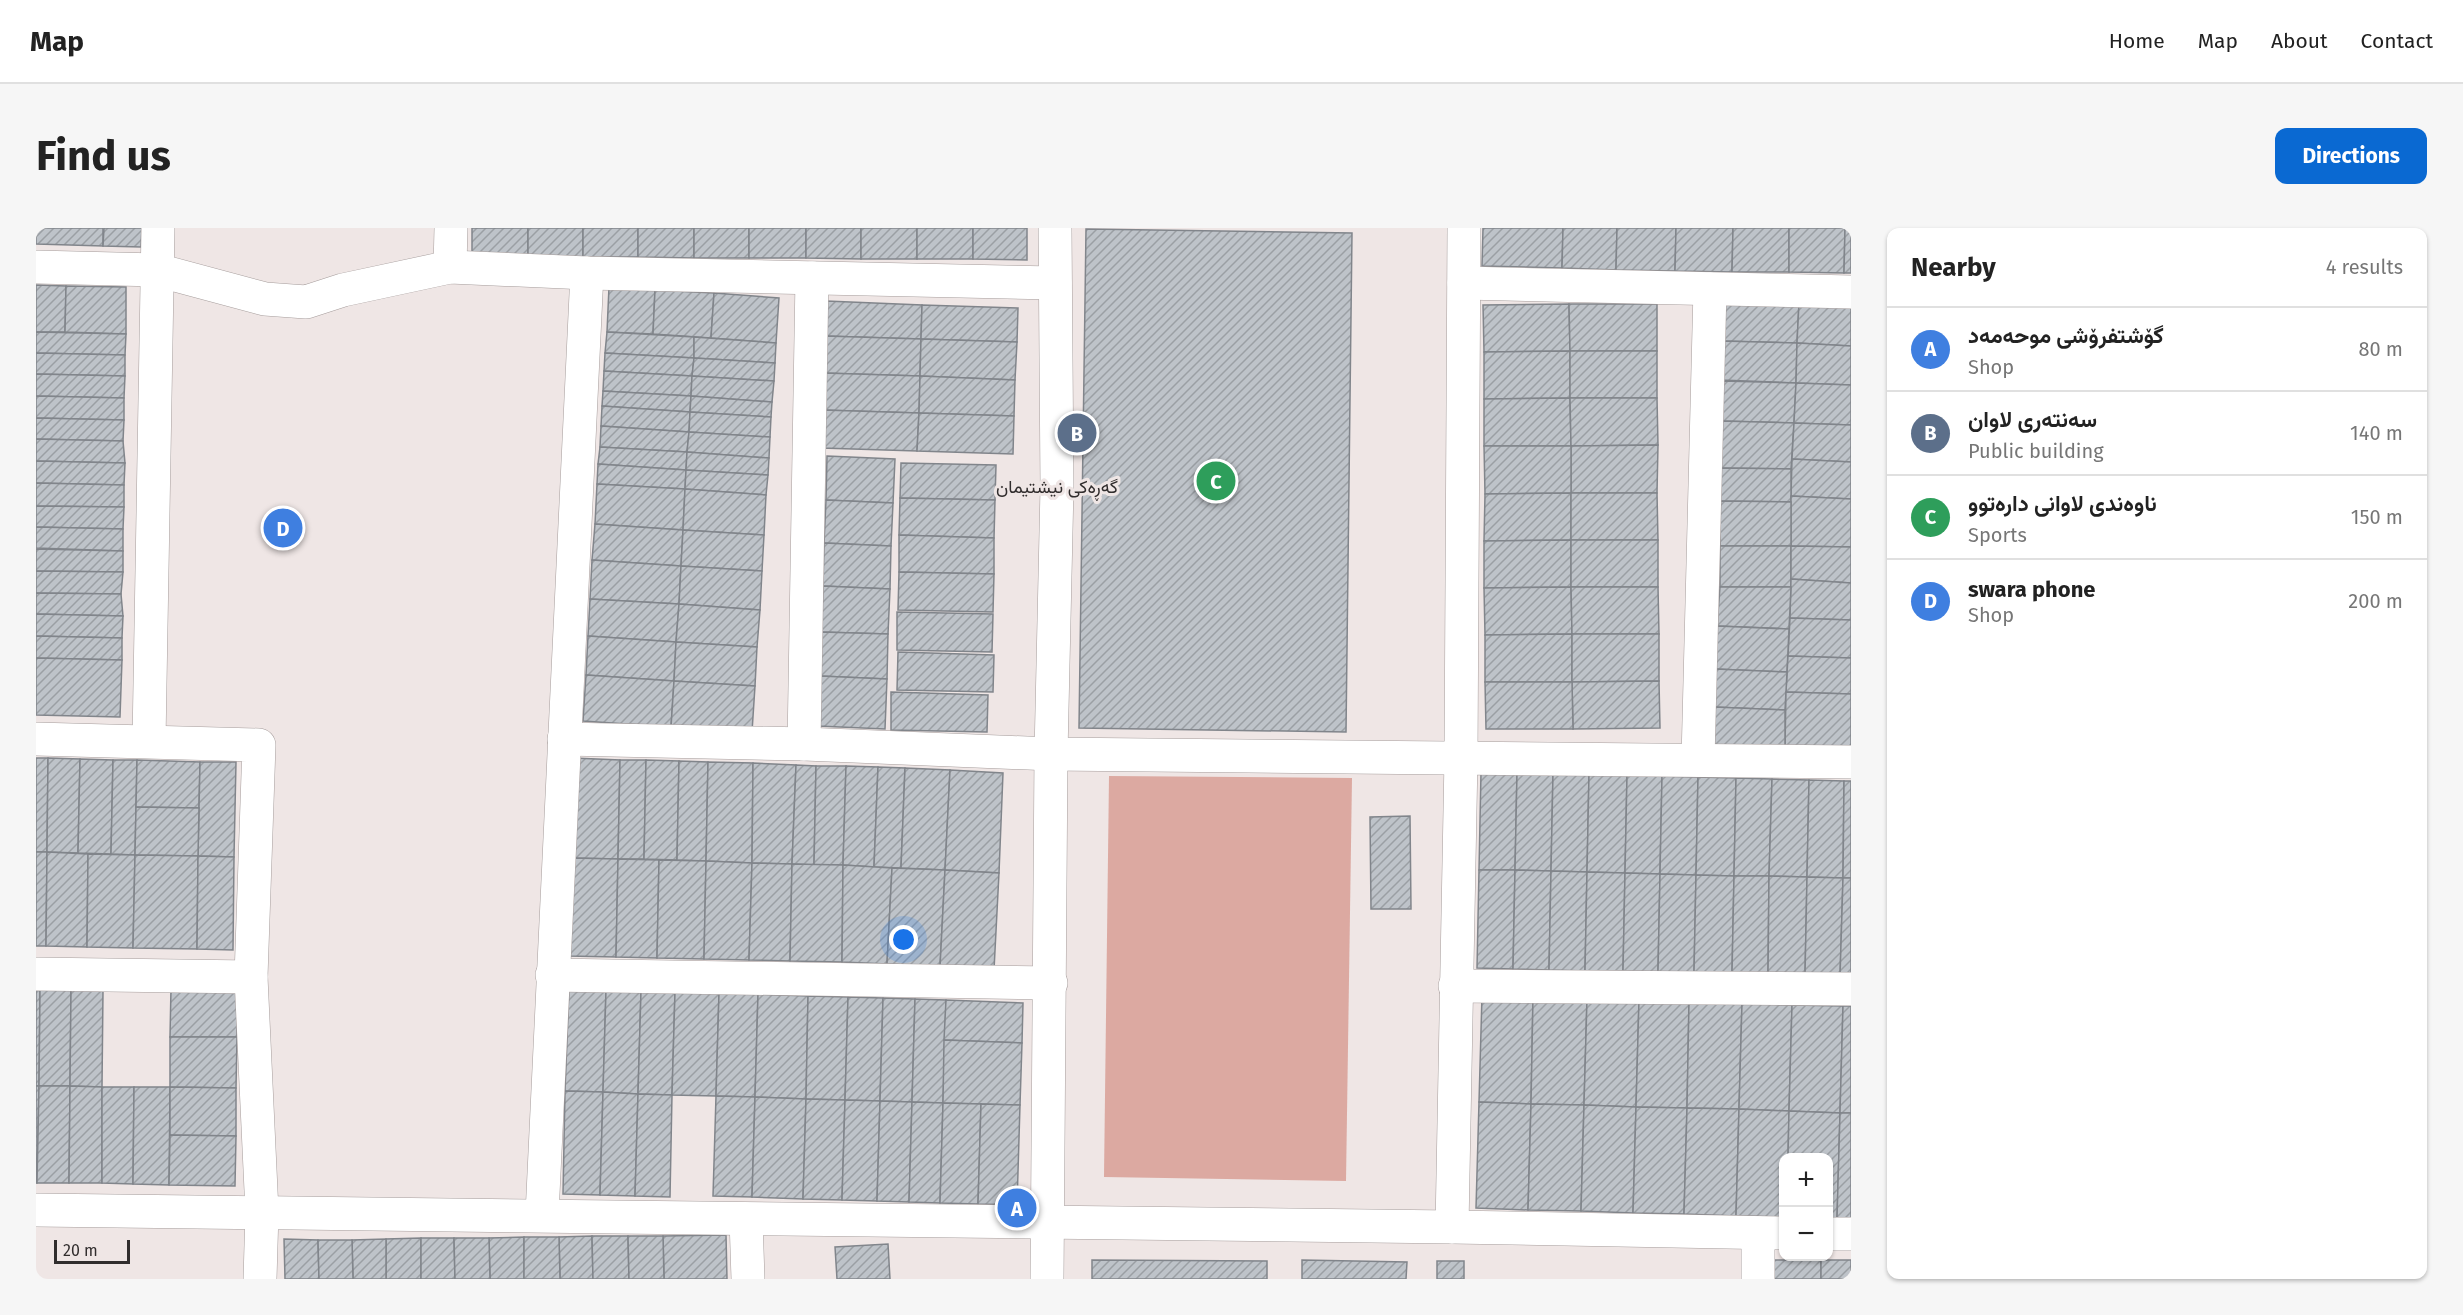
<!DOCTYPE html>
<html lang="en">
<head>
<meta charset="utf-8">
<style>
	:root { --surface:#fff; --page:#f6f6f6; --text:#222; --muted:#767676; --line:#e0e0e0; --accent:#0a69d2 }
	body { margin:0; font-family:"Fira Sans",Vazirmatn,sans-serif; background:var(--page); color:var(--text) }
	.controls { position:absolute; right:18px; bottom:18px; display:grid; overflow:hidden; border-radius:12px; box-shadow:0 2px 4px #0004 }
	.controls button { width:54px; height:54px; display:grid; place-items:center; padding:0; border:0; border-bottom:2px solid var(--line); background:var(--surface); color:var(--text); font:30px sans-serif }
	.scale { position:absolute; left:18px; bottom:15px; width:76px; box-sizing:border-box; padding-left:6px; border:3px solid #312d2d; border-top:0; font-size:16px; line-height:21px; white-space:nowrap; color:#312d2d; -webkit-text-stroke:4px #efe6e5; paint-order:stroke }
	.you { position:absolute; left:868px; top:712px; width:21px; height:21px; margin:-15px; border:4px solid #fff; border-radius:50%; background:#1a73e8; box-shadow:0 0 0 9px #1a73e833 }
	.badge { display:grid; place-items:center; width:39px; height:39px; border-radius:50%; background:var(--accent); color:#fff; font-size:20px; font-weight:700 }
	.pin { position:absolute; translate:-50% -50%; border:3px solid #fff; box-shadow:0 2px 6px #0006 }
	.list { margin:0; padding:0; list-style:none }
	h2 { display:flex; justify-content:space-between; align-items:center; height:78px; margin:0; padding:0 24px; font-size:26px }
	h2 small { font-size:20px; font-weight:400; color:var(--muted) }
	.list li { display:grid; grid-template-columns:39px 1fr auto; gap:18px; align-items:center; box-sizing:border-box; height:84px; padding:0 24px; border-top:2px solid var(--line) }
	.list b { display:block; font-size:22px; white-space:nowrap }
	.list p { margin:0; font-size:20px; white-space:nowrap; color:var(--muted) }
	.list em { font-size:20px; font-style:normal; color:var(--muted) }
	.map { position:relative; flex:none; width:1815px; height:1051px; overflow:hidden; border-radius:12px }
	header { display:flex; align-items:center; gap:36px; box-sizing:border-box; height:84px; padding:0 30px; background:var(--surface); border-bottom:2px solid var(--line) }
	header strong { font-size:28px }
	nav { display:flex; gap:33px; margin-inline-start:auto; font-size:21px }
	.intro { display:flex; align-items:center; justify-content:space-between; box-sizing:border-box; height:144px; padding:0 36px }
	h1 { margin:0; font-size:42px }
	.button { padding:15px 27px; border-radius:12px; background:var(--accent); color:#fff; font-size:21px; font-weight:700 }
	main { display:flex; gap:36px; padding:0 36px }
	aside { flex:1; background:var(--surface); border-radius:12px; box-shadow:0 2px 4px #0004 }
	.map>svg:first-child { display:block }
</style>
</head>
<body>
<header>
<strong>Map</strong>
<nav><a>Home</a><a>Map</a><a>About</a><a>Contact</a></nav>
</header>
<div class="intro"><h1>Find us</h1><a class="button">Directions</a></div>
<main>
<div class="map">
<svg width="1815" height="1051" viewBox="0 0 1815 1051">
	<defs>
		<pattern id="building-hatch" width="6" height="6" patternUnits="userSpaceOnUse" patternTransform="scale(1.5)"><rect width="6" height="6" fill="#bec3c9"/><path d="M-1 1l2-2M0 6l6-6M5 7l2-2" fill="none" stroke="#9b9fa4"/></pattern>
	</defs>
	<rect width="100%" height="100%" fill="#efe6e5"/>
	<!-- green -->
	<path fill="#dca9a1" d="M1073,548L1316,550L1310,953L1068,949Z"/>
	<!-- building -->
	<g fill="url(#building-hatch)" stroke="#81858b" stroke-width="1.5">
		<path d="M0,0H67V18L0,16Z"/>
		<path d="M68,0H106L105,19L67,18Z"/>
		<path d="M436,0H492V29L436,28Z"/>
		<rect x="492" y="0" width="55" height="29"/>
		<rect x="547" y="0" width="55" height="29"/>
		<path d="M602,0H658V30L602,29Z"/>
		<rect x="658" y="0" width="55" height="30"/>
		<rect x="713" y="0" width="57" height="30"/>
		<path d="M770,0H825V31L770,30Z"/>
		<rect x="825" y="0" width="56" height="31"/>
		<rect x="881" y="0" width="56" height="31"/>
		<path d="M937,0H991V32L937,31Z"/>
		<path d="M1447,0H1527L1526,40L1446,38Z"/>
		<path d="M1527,0H1581L1580,42L1526,40Z"/>
		<path d="M1581,0H1640L1639,43L1580,42Z"/>
		<path d="M1640,0H1697L1696,44L1639,43Z"/>
		<path d="M1697,0H1753V44H1696Z"/>
		<path d="M1753,0H1809L1808,45L1753,44Z"/>
		<path d="M1809,0H1815V45H1808Z"/>
		<path d="M1050,1L1316,5L1310,504L1043,500Z"/>
		<path d="M0,57L30,58L29,104H0Z"/>
		<path d="M30,58L90,59V106L29,104Z"/>
		<path d="M573,59L619,62L617,106L571,104Z"/>
		<path d="M619,62L678,65L675,110L617,106Z"/>
		<path d="M678,65L743,70L740,115L675,110Z"/>
		<path d="M1685,72L1763,75L1761,115L1685,113Z"/>
		<path d="M790,73L886,77L885,111L789,108Z"/>
		<path d="M1763,75L1815,78V118L1761,115Z"/>
		<path d="M1533,76L1534,123L1448,124L1447,77Z"/>
		<path d="M1533,76H1621V123H1534Z"/>
		<path d="M886,77L982,80L981,114L885,111Z"/>
		<path d="M0,104L90,106L89,127L0,125Z"/>
		<path d="M571,104L658,109V130L569,125Z"/>
		<path d="M789,108L885,111L884,148L787,145Z"/>
		<path d="M658,109L740,115L739,135L658,130Z"/>
		<path d="M885,111L981,114L979,152L884,148Z"/>
		<path d="M1685,113L1761,115L1760,155L1684,152Z"/>
		<path d="M1761,115L1815,118V157L1760,155Z"/>
		<path d="M1534,123V170L1448,171V124Z"/>
		<rect x="1534" y="123" width="87" height="47"/>
		<path d="M0,125L89,127V148L0,146Z"/>
		<path d="M569,125L658,130L656,148L568,143Z"/>
		<path d="M658,130L739,135L738,153L656,148Z"/>
		<path d="M568,143L656,148L655,168L567,163Z"/>
		<path d="M787,145L884,148L883,185L786,182Z"/>
		<path d="M0,146L89,148L88,170L0,168Z"/>
		<path d="M656,148L738,153L736,174L655,168Z"/>
		<path d="M884,148L979,152L978,188L883,185Z"/>
		<path d="M1685,153L1760,155L1758,195L1684,193Z"/>
		<path d="M1760,155L1815,157V197L1758,195Z"/>
		<path d="M567,163L655,168L654,184L566,178Z"/>
		<path d="M0,168L88,170V192L0,190Z"/>
		<path d="M655,168L736,174L735,189L654,184Z"/>
		<path d="M1534,170L1535,218H1448V171Z"/>
		<path d="M1534,170H1621L1622,217L1535,218Z"/>
		<path d="M566,178L654,184L653,204L565,198Z"/>
		<path d="M786,182L883,185L881,223L785,220Z"/>
		<path d="M654,184L735,189L734,209L653,204Z"/>
		<path d="M883,185L978,188L977,226L881,223Z"/>
		<path d="M0,190L88,192L87,213L0,211Z"/>
		<path d="M1684,193L1758,195L1755,241L1685,240Z"/>
		<path d="M1758,195L1815,197V234L1756,231Z"/>
		<path d="M565,198L653,204L651,224L564,219Z"/>
		<path d="M653,204L734,209L733,230L651,224Z"/>
		<path d="M0,211L87,213L89,235L0,233Z"/>
		<path d="M1622,217L1621,265H1535V218Z"/>
		<path d="M1448,218H1535V265L1449,266Z"/>
		<path d="M564,219L651,224L650,242L562,236Z"/>
		<path d="M651,224L733,230L732,247L650,242Z"/>
		<path d="M791,228L859,231L857,275L790,272Z"/>
		<path d="M1756,231L1815,234V271L1755,268Z"/>
		<path d="M0,233L89,235L88,257L0,255Z"/>
		<path d="M865,235L960,237L959,272L864,270Z"/>
		<path d="M562,236L650,242L649,261L561,256Z"/>
		<path d="M1685,240L1755,241V274L1684,273Z"/>
		<path d="M650,242L732,247L730,267L649,261Z"/>
		<path d="M0,255L88,257V279L0,278Z"/>
		<path d="M561,256L649,261L647,302L559,296Z"/>
		<path d="M649,261L730,267L728,307L647,302Z"/>
		<path d="M1535,265V312L1448,313L1449,266Z"/>
		<path d="M1535,265H1621L1622,312H1535Z"/>
		<path d="M1755,268L1815,271V319L1755,318Z"/>
		<path d="M864,270L959,272L958,310L863,307Z"/>
		<path d="M790,272L857,275L855,318L788,315Z"/>
		<path d="M1684,273L1755,274V318H1684Z"/>
		<path d="M0,278L88,279L87,301L0,299Z"/>
		<path d="M559,296L647,302L645,338L556,332Z"/>
		<path d="M0,299L87,301V323L0,320Z"/>
		<path d="M647,302L728,307L726,343L645,338Z"/>
		<path d="M863,307L958,310V346L863,344Z"/>
		<path d="M1535,312V359L1448,360V313Z"/>
		<rect x="1535" y="312" width="87" height="47"/>
		<path d="M788,315L855,318L854,361L787,358Z"/>
		<rect x="1684" y="318" width="71" height="41"/>
		<path d="M1755,318L1815,319V355L1755,351Z"/>
		<path d="M0,321L87,323V344L0,343Z"/>
		<path d="M556,332L645,338L643,376L554,371Z"/>
		<path d="M645,338L726,343L724,382L643,376Z"/>
		<path d="M0,343L87,344L85,366L0,365Z"/>
		<path d="M863,344L958,346L957,384L862,382Z"/>
		<path d="M1755,351L1815,355V392L1754,390Z"/>
		<path d="M787,358L854,361L852,406L785,404Z"/>
		<path d="M1535,359L1536,406L1449,407L1448,360Z"/>
		<path d="M1535,359H1622L1623,406H1536Z"/>
		<path d="M1684,359H1755L1753,401L1681,398Z"/>
		<path d="M0,365L85,366L87,388L0,386Z"/>
		<path d="M554,371L643,376L640,414L552,408Z"/>
		<path d="M643,376L724,382L721,419L640,414Z"/>
		<path d="M861,384L957,386L956,424L861,422Z"/>
		<path d="M0,386L87,388L86,410L0,408Z"/>
		<path d="M1754,390L1815,392V430L1752,428Z"/>
		<path d="M1681,398L1753,401L1751,444L1679,441Z"/>
		<path d="M785,404L852,406L851,451L784,448Z"/>
		<path d="M1536,406V454H1449V407Z"/>
		<path d="M1536,406H1623V453L1536,454Z"/>
		<path d="M0,408L86,410V432L0,430Z"/>
		<path d="M552,408L640,414L638,453L550,447Z"/>
		<path d="M640,414L721,419L719,458L638,453Z"/>
		<path d="M862,424L958,427L957,464L861,462Z"/>
		<path d="M1752,428L1815,430V466L1750,464Z"/>
		<path d="M0,430L86,432L84,489L0,487Z"/>
		<path d="M1679,441L1751,444L1749,482L1678,479Z"/>
		<path d="M550,447L638,453L635,499L547,493Z"/>
		<path d="M784,448L851,451L849,501L782,498Z"/>
		<path d="M638,453L719,458L716,504L635,499Z"/>
		<path d="M1623,453L1624,500L1537,501L1536,454Z"/>
		<path d="M1449,454H1536L1537,501H1450Z"/>
		<path d="M855,464L952,467L951,504L855,502Z"/>
		<path d="M1750,464L1815,466V522L1749,520Z"/>
		<path d="M1678,479L1749,482V520L1676,518Z"/>
		<path d="M0,530H12L11,624H0Z"/>
		<path d="M12,530L44,531L42,625L11,624Z"/>
		<path d="M537,530L584,532L582,631L535,630Z"/>
		<path d="M44,531L77,532L75,626L42,625Z"/>
		<path d="M77,532H101L99,627L75,626Z"/>
		<path d="M101,532L164,534L163,580L100,579Z"/>
		<path d="M584,532H610L608,631H582Z"/>
		<path d="M610,532L643,533L641,632L608,631Z"/>
		<path d="M643,533L672,534L670,633L641,632Z"/>
		<path d="M164,534H200L198,629L162,628Z"/>
		<path d="M672,534L717,535L716,635L670,633Z"/>
		<path d="M717,535L760,537L756,636L716,635Z"/>
		<path d="M760,537L780,538L778,637L756,636Z"/>
		<path d="M780,538H810L807,637H778Z"/>
		<path d="M810,538L842,539L838,639L807,637Z"/>
		<path d="M842,539L869,540L865,640L838,639Z"/>
		<path d="M869,540L914,542L909,642L865,640Z"/>
		<path d="M914,542L967,545L963,645L909,642Z"/>
		<path d="M1445,544L1481,545L1479,642H1443Z"/>
		<path d="M1481,545H1517L1515,643L1479,642Z"/>
		<path d="M1517,545L1553,546L1551,644L1515,643Z"/>
		<path d="M1553,546L1591,547L1589,645L1551,644Z"/>
		<path d="M1591,547L1626,548L1624,646L1589,645Z"/>
		<path d="M1626,548L1662,549L1660,647L1624,646Z"/>
		<path d="M1662,549L1700,550L1698,648L1660,647Z"/>
		<path d="M1700,550L1736,551L1733,648H1698Z"/>
		<path d="M1736,551L1773,552L1771,649L1733,648Z"/>
		<path d="M1773,552L1808,553L1807,650L1771,649Z"/>
		<path d="M1808,553H1815V650H1807Z"/>
		<path d="M100,579L163,580L162,628L99,627Z"/>
		<path d="M1374,588L1375,681H1335L1334,589Z"/>
		<path d="M0,624H11L10,718H0Z"/>
		<path d="M11,624L52,626L51,719L10,718Z"/>
		<path d="M52,626L99,627L97,720L51,719Z"/>
		<path d="M99,627L162,628L161,721L97,720Z"/>
		<path d="M162,628L198,629L197,722L161,721Z"/>
		<path d="M535,630L582,631L580,729L532,728Z"/>
		<path d="M582,631L623,632L621,730L580,729Z"/>
		<path d="M623,632L670,633L668,731L621,730Z"/>
		<path d="M670,633L716,635L713,732L668,731Z"/>
		<path d="M716,635L756,636L754,733L713,732Z"/>
		<path d="M756,636L807,637L806,734L754,733Z"/>
		<path d="M807,637L856,640L851,736L806,734Z"/>
		<path d="M856,640L909,642L904,739L851,736Z"/>
		<path d="M909,642L963,645L958,742L904,739Z"/>
		<path d="M1443,642H1479L1477,741L1441,740Z"/>
		<path d="M1479,642L1515,643L1513,742L1477,741Z"/>
		<path d="M1515,643L1551,644L1549,743L1513,742Z"/>
		<path d="M1551,644L1589,645L1587,743H1549Z"/>
		<path d="M1589,645L1624,646L1622,744L1587,743Z"/>
		<path d="M1624,646L1660,647L1658,745L1622,744Z"/>
		<path d="M1660,647L1698,648L1696,746L1658,745Z"/>
		<path d="M1698,648H1733L1732,747L1696,746Z"/>
		<path d="M1733,648L1771,649L1769,748L1732,747Z"/>
		<path d="M1771,649L1807,650L1804,749L1769,748Z"/>
		<path d="M1807,650H1815V749H1804Z"/>
		<path d="M135,760L201,761V809H134Z"/>
		<path d="M533,760L570,762L567,864L529,863Z"/>
		<path d="M0,762H4L3,858H0Z"/>
		<path d="M4,762H35L34,858H3Z"/>
		<path d="M35,762L67,763L66,859L34,858Z"/>
		<path d="M570,762L605,763L602,866L567,864Z"/>
		<path d="M605,763L639,764L636,867L602,866Z"/>
		<path d="M639,764L683,765L680,868L636,867Z"/>
		<path d="M683,765L722,766L719,869L680,868Z"/>
		<path d="M722,766L772,768L770,871L719,869Z"/>
		<path d="M1446,767L1497,769L1495,876L1443,874Z"/>
		<path d="M772,768L812,769L809,872L770,871Z"/>
		<path d="M812,769L847,770L844,873L809,872Z"/>
		<path d="M1497,769L1551,771L1548,877L1495,876Z"/>
		<path d="M847,770L879,771L876,874L844,873Z"/>
		<path d="M879,771L910,772L907,875L876,874Z"/>
		<path d="M1551,771L1603,772L1600,879L1548,877Z"/>
		<path d="M910,772L987,775L986,815L908,812Z"/>
		<path d="M1603,772L1653,774L1651,880L1600,879Z"/>
		<path d="M1653,774L1706,775L1703,881L1651,880Z"/>
		<path d="M1706,775L1756,777L1753,883L1703,881Z"/>
		<path d="M1756,777L1807,778L1804,885L1753,883Z"/>
		<path d="M1807,778H1815V885H1804Z"/>
		<path d="M134,809H201L200,860L134,859Z"/>
		<path d="M908,812L986,815L984,877L907,875Z"/>
		<path d="M0,858H3L1,955H0Z"/>
		<path d="M3,858H34L33,955H1Z"/>
		<path d="M34,858L66,859V955H33Z"/>
		<path d="M66,859H98L97,956L66,955Z"/>
		<path d="M98,859H134L133,957L97,956Z"/>
		<path d="M134,859L200,860V908L134,907Z"/>
		<path d="M529,863L567,864L564,967L527,966Z"/>
		<path d="M567,864L602,866L599,968L564,967Z"/>
		<path d="M602,866L636,867L634,969L599,968Z"/>
		<path d="M680,868L719,869L716,969L677,968Z"/>
		<path d="M719,869L770,871L767,971L716,969Z"/>
		<path d="M770,871L809,872L806,972L767,971Z"/>
		<path d="M809,872L844,873L841,973L806,972Z"/>
		<path d="M844,873L876,874L873,974L841,973Z"/>
		<path d="M876,874L907,875L904,975L873,974Z"/>
		<path d="M1443,874L1495,876L1492,982L1440,980Z"/>
		<path d="M907,875L945,876L942,976L904,975Z"/>
		<path d="M945,876L984,877L981,977L942,976Z"/>
		<path d="M1495,876L1548,877L1545,983L1492,982Z"/>
		<path d="M1548,877L1600,879L1597,985L1545,983Z"/>
		<path d="M1600,879L1651,880L1648,986L1597,985Z"/>
		<path d="M1651,880L1703,881L1700,988L1648,986Z"/>
		<path d="M1703,881L1753,883L1752,930H1748V989L1700,988Z"/>
		<path d="M1753,883L1804,885L1801,991H1792V930H1752Z"/>
		<path d="M1804,885H1815V991H1801Z"/>
		<path d="M134,907L200,908L199,958L133,957Z"/>
		<path d="M690,1007L691,1051H628L627,1008Z"/>
		<path d="M556,1008L557,1051H524L523,1009Z"/>
		<path d="M556,1008H592L593,1051H557Z"/>
		<path d="M592,1008H627L628,1051H593Z"/>
		<path d="M488,1009V1051H454L453,1010Z"/>
		<path d="M488,1009H523L524,1051H488Z"/>
		<path d="M385,1010V1051H350V1011Z"/>
		<path d="M385,1010H418L419,1051H385Z"/>
		<path d="M418,1010H453L454,1051H419Z"/>
		<path d="M248,1011L282,1012L283,1051H249Z"/>
		<path d="M350,1011V1051H317L316,1012Z"/>
		<path d="M282,1012H316L317,1051H283Z"/>
		<path d="M852,1016L854,1051H801L799,1019Z"/>
		<path d="M1056,1032L1231,1033V1051H1056Z"/>
		<path d="M1266,1032L1371,1034L1370,1051H1266Z"/>
		<path d="M1736,1032H1785V1051H1737Z"/>
		<rect x="1785" y="1032" width="30" height="19"/>
		<rect x="1401" y="1033" width="27" height="18"/>
	</g>
	<g fill="none" stroke-linecap="round" stroke-linejoin="round">
		<defs>
			<g id="minor">
				<path d="M0,39L121,42L229,71L270,74L307,62L414,39L551,45L1019,55"/>
				<path d="M414,39L415,0"/>
				<path d="M1428,55L1815,64"/>
				<path d="M0,511L223,517L215,749L226,984L224,1051"/>
				<path d="M528,511L768,516L1015,526L1815,534"/>
				<path d="M113,513L122,0"/>
				<path d="M768,516L776,50"/>
				<path d="M1662,532L1674,61"/>
				<path d="M0,746L215,749"/>
				<path d="M516,747L1015,755"/>
				<path d="M1419,758L1815,761"/>
				<path d="M0,982L1416,999L1748,1005"/>
				<path d="M506,987L551,45"/>
				<path d="M710,991L712,1051"/>
				<path d="M1416,999L1425,530L1428,0"/>
				<path d="M1792,1006H1815"/>
				<path d="M1011,1051L1015,526L1021,259L1019,0"/>
				<path d="M1722,1051V1005"/>
			</g>
		</defs>
		<!-- minor casing -->
		<use href="#minor" stroke="#a69d9c" stroke-width="34"/>
		<!-- minor -->
		<use href="#minor" stroke="#fff" stroke-width="33"/>
	</g>
	<g text-anchor="middle" stroke-width="6" stroke-linejoin="round" paint-order="stroke">
		<!-- neighbourhood labels -->
		<g font-size="18" fill="#312d2d" stroke="#efe6e5">
			<text x="1021" y="265">گەڕەکی نیشتیمان</text>
		</g>
	</g>
</svg>
<div class="controls">
<button>+</button>
<button>−</button>
</div>
<div class="scale">20 m</div>
<div class="you"></div>
<div class="pin badge" style="left:981px;top:980px;background:#3f7fe0">A</div>
<div class="pin badge" style="left:1041px;top:205px;background:#5c6f8a">B</div>
<div class="pin badge" style="left:1180px;top:253px;background:#2e9e5b">C</div>
<div class="pin badge" style="left:247px;top:300px;background:#3f7fe0">D</div>
</div>
<aside>
<h2>Nearby<small>4 results</small></h2>
<ul class="list">
<li><span class="badge" style="background:#3f7fe0">A</span><div><b>گۆشتفرۆشی موحەمەد</b><p>Shop</p></div><em>80 m</em></li>
<li><span class="badge" style="background:#5c6f8a">B</span><div><b>سەنتەری لاوان</b><p>Public building</p></div><em>140 m</em></li>
<li><span class="badge" style="background:#2e9e5b">C</span><div><b>ناوەندی لاوانی دارەتوو</b><p>Sports</p></div><em>150 m</em></li>
<li><span class="badge" style="background:#3f7fe0">D</span><div><b>swara phone</b><p>Shop</p></div><em>200 m</em></li>
</ul>
</aside>
</main>
</body>
</html>
